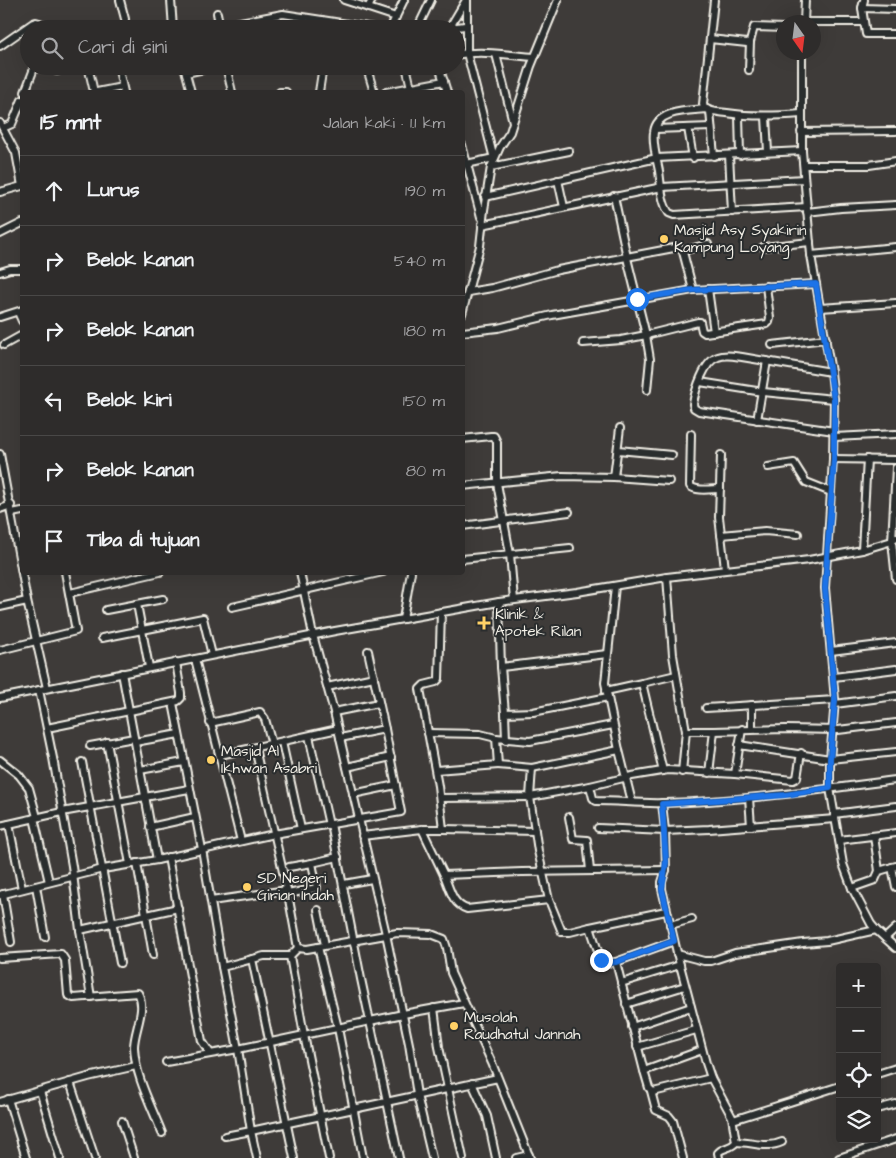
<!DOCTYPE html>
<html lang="id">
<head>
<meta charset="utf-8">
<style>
	:root { --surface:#2e2c2b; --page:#3a3837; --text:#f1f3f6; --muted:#a7a7a9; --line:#494847 }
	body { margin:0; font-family:"Architects Daughter",sans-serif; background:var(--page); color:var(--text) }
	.controls { position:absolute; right:15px; bottom:15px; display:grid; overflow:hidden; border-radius:5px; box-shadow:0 5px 20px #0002 }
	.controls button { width:45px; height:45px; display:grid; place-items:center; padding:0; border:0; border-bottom:1px solid var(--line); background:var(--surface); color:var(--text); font:25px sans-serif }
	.compass { position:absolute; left:776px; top:15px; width:45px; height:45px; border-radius:50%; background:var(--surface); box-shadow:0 5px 20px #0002; rotate:166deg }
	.stop { position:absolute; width:15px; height:15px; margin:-11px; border:4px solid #1a73e8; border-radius:50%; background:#fff }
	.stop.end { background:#1a73e8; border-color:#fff; box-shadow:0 1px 5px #0008 }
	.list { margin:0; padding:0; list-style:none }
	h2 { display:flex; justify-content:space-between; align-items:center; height:65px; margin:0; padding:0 20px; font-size:21px }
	h2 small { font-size:16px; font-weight:400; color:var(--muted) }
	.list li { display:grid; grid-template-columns:32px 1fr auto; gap:15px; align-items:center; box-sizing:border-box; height:70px; padding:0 20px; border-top:1px solid var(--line) }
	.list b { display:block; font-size:19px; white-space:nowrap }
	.list em { font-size:16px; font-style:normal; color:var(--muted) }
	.icon { flex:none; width:28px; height:28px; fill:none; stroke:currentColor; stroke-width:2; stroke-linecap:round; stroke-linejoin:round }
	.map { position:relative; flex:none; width:896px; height:1158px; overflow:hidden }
	.search { position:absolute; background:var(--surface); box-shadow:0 5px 20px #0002; left:20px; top:20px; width:445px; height:55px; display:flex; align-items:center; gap:12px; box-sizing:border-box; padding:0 18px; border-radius:28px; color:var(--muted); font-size:19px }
	.panel { position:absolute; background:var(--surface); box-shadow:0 5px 20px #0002; left:20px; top:90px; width:445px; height:485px; border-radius:5px }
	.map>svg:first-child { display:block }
</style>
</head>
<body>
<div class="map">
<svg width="896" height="1158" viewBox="0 0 896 1158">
	<rect width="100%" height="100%" fill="#3e3b39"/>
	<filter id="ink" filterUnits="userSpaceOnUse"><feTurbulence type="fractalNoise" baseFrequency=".02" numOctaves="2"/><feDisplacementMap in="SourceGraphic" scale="10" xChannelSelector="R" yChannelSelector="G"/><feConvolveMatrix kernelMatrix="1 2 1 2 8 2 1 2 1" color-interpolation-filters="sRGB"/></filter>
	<g filter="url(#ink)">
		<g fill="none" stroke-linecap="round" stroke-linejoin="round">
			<defs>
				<g id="minor">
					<path d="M120,0L125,19"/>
					<path d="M171,0L173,29"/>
					<path d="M344,0L396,17"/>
					<path d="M467,0V53L494,159"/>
					<path d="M714,0L703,104L704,108C711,112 719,112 727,113C752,117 776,116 801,114"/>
					<path d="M864,0L862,8L866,34H896"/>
					<path d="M368,8L372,0"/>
					<path d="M862,8L896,9"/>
					<path d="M217,13L220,29"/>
					<path d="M804,22L805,0"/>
					<path d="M809,22H863"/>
					<path d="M219,26L283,14L380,29"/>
					<path d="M450,27L466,0"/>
					<path d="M321,29L322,20"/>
					<path d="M390,29L404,0"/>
					<path d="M417,29L431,0"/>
					<path d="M441,29L465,26"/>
					<path d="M710,39L747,43L750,42L754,27L784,28"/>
					<path d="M0,46L33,23L36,22L43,24L46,29"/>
					<path d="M802,52V151L811,255L831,372L834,399L833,459L825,588L835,700L830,759V788L843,864L852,888L871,924L876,930L896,948"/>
					<path d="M496,54L513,122"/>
					<path d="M456,55C481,50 509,55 534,57"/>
					<path d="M54,66V70L57,71L75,66"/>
					<path d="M88,66L94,92"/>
					<path d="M118,66L124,92"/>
					<path d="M184,66L191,92"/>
					<path d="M226,66L232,92"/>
					<path d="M365,66L368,72L374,92"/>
					<path d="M406,66L412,92"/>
					<path d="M439,66L447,92"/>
					<path d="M749,70L750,42"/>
					<path d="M186,73L218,66"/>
					<path d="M25,92L35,66"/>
					<path d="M97,92L122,87"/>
					<path d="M280,92H286"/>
					<path d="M319,92L323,66"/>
					<path d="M386,92L444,81"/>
					<path d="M707,109C690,111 657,109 654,132C652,144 657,160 659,171C661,184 661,202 669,213L674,215L807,207"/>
					<path d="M710,111L714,156"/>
					<path d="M739,115L740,155"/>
					<path d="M766,117L768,152"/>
					<path d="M0,123L16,153L22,186L0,192"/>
					<path d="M3,128L12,124L22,100"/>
					<path d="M688,128L693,158"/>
					<path d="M655,129L711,127"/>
					<path d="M801,132L896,131"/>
					<path d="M462,145L481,217"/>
					<path d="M729,155L732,212"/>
					<path d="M462,165L494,158"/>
					<path d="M804,165H869L896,161"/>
					<path d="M491,167L569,151"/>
					<path d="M558,180L564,207"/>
					<path d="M614,196L628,262L646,335L698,322H700L702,331L705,333L767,324L769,322L770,318L766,286"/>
					<path d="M485,197L657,158L802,151"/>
					<path d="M807,212L841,208L896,205"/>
					<path d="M482,225L662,187L804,179"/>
					<path d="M0,234L22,223"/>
					<path d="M763,247L810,242"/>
					<path d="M683,251L708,244"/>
					<path d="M811,255L896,247"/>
					<path d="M0,272L10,269H22"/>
					<path d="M708,289L714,332"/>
					<path d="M468,292L492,288L558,270L679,247L683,252L693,290"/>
					<path d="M820,308L896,303"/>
					<path d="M18,312L22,321"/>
					<path d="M462,314L480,246L484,210L491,167L500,147L510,132L531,66L558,0"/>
					<path d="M0,317L22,310"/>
					<path d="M462,332L498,328L552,315L693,290L816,284"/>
					<path d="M583,343L621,340L646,335L650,359L647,390"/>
					<path d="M4,345L22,335"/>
					<path d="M772,345L826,339"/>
					<path d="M831,372L742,357C734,356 726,354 718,357C704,361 695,391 693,404L694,408L699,411L834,431"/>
					<path d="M700,382L763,392L834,399"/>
					<path d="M757,420L767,361"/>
					<path d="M691,434L690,486C697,492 711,489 720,489"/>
					<path d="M834,437L896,434"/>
					<path d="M462,439L491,436H494L497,442V483L510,554L514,600"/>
					<path d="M618,450L672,455"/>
					<path d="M0,454L27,601L47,688"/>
					<path d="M721,455L719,517L725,569"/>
					<path d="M833,459L896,460"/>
					<path d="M768,467L794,463L806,482L831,492"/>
					<path d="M896,468L892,541L896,579"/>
					<path d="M614,477L669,481"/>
					<path d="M462,486L562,476L614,477L620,428"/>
					<path d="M0,509L11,505"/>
					<path d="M12,513L22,511"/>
					<path d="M462,526L569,512"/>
					<path d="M721,535L765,531L798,534"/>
					<path d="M862,550L867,459"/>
					<path d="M462,559L570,548"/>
					<path d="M300,572L313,635L334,712L386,934L409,1044L417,1095L432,1158"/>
					<path d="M667,577L673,655L686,731L682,772"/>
					<path d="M615,586L605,683L619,750L632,802"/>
					<path d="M70,593L160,572"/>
					<path d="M499,602L501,667"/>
					<path d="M0,607L27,601"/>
					<path d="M232,607L383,572"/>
					<path d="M106,610L137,604"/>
					<path d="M441,612L439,679L436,682L424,685L420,689L438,786L443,829"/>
					<path d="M403,619L411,572"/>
					<path d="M102,638L203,618L212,655"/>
					<path d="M0,650L76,631L65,572"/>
					<path d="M368,651L385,729"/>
					<path d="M831,651L896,643"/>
					<path d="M195,659L241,841"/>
					<path d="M149,667L137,604L163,599"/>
					<path d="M122,673L157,860"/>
					<path d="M834,677L896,669"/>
					<path d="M642,683L676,675"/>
					<path d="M327,687L374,677"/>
					<path d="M39,690L53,758L72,866L80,930L91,997"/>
					<path d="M606,691L642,683L663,771"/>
					<path d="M0,698L335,631L499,602L577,592L667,577L809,560L862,550L892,541L896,538"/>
					<path d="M173,703L202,849L222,967"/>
					<path d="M835,704L896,696"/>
					<path d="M706,708L835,700"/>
					<path d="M334,712L379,703"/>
					<path d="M505,713L501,667L607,654"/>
					<path d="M210,723L260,712L265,719L272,744"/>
					<path d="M613,725L530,741L496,738L498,765L532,768L619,750"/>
					<path d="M47,728L178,701L181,698V693L176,662"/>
					<path d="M752,729V705"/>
					<path d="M686,731H714"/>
					<path d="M428,733L480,734L496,738"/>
					<path d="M309,736L329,825"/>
					<path d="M506,740L505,713L533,712L608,697"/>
					<path d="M107,742L130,864"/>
					<path d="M135,742L179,734"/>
					<path d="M282,742L301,829"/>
					<path d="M739,745L830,759L896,752"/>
					<path d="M90,746L134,738"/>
					<path d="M255,748L288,894L298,948"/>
					<path d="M220,755L338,729"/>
					<path d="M0,760L19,775L29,788L37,817"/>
					<path d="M82,762L120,963"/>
					<path d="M347,767L391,757"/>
					<path d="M140,770L184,762"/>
					<path d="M436,770L498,765"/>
					<path d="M709,773L714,731L786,729L838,730L896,723"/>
					<path d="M735,774L742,729"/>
					<path d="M590,786L632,776L668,770L735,774L793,780L797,778L801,753"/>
					<path d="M353,794L396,785"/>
					<path d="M440,798L530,797L532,768"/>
					<path d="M749,798L751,826"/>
					<path d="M662,803L665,831L709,829L835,819"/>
					<path d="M834,814L896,806"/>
					<path d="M569,817L573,839L587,840L590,871"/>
					<path d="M34,818L49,882"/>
					<path d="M9,824L22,889"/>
					<path d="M331,824L361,979L399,1158"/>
					<path d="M0,826L62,812L189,789"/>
					<path d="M150,827L195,817"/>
					<path d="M598,828L665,831L666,870L662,882V889L680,965L706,1063L711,1078L732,1117L736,1142C731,1149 722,1147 718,1153L719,1158"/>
					<path d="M422,829L444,875L522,872L666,870"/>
					<path d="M362,836L422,829H443L535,831"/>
					<path d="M874,836L879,871"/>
					<path d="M839,840L896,833"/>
					<path d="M168,857L202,1041L210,1053"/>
					<path d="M137,863L153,955"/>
					<path d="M289,867L312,863"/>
					<path d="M892,867L896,887"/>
					<path d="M444,875C450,889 452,904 467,909L549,900L538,851L530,797L590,786L593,798L596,801C619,801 642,804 665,803C743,801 819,790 896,780"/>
					<path d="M344,884L372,879"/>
					<path d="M36,886L45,937"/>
					<path d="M852,888L875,880L879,871L896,866"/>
					<path d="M3,894L11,942"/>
					<path d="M288,894L317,888L312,863L338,857"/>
					<path d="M0,895L103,869L157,860L274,834L401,812L385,729L340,738"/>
					<path d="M549,900L562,932H570L590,927L601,960L608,963L616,962"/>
					<path d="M211,901L287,890"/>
					<path d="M318,910L325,945"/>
					<path d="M670,925L692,919"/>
					<path d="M590,927L666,911"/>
					<path d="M80,930L178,908"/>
					<path d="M885,938L896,928"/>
					<path d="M674,941L616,962L644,1071L649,1088L653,1092L711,1078"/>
					<path d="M318,947L338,1028L363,1158"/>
					<path d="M677,954L704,961H711L735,953L803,943L827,941L876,930"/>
					<path d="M290,956L304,1035L329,1158"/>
					<path d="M0,958L61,954L65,960L68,995L73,998L138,993C147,1009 134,1030 134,1047C135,1076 151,1105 162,1133"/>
					<path d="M252,959L294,1158"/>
					<path d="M621,983L680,965"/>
					<path d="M626,1004L685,986"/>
					<path d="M434,1008L439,1047L463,1158"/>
					<path d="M632,1027L691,1007"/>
					<path d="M637,1047L696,1030"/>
					<path d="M166,1062L238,1049L403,1014L464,1003"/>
					<path d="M644,1071L702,1050"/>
					<path d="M877,1074L896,1068"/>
					<path d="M498,1078L251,1131L238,1049L222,967L264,956H290L298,948L307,949L397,933L431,934L444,939L447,948L451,973L492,1063L530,1158"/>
					<path d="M70,1082L95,1158"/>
					<path d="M472,1083L487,1116L496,1158"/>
					<path d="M40,1091L60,1158"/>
					<path d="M651,1091L656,1110L669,1116L673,1121L683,1158"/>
					<path d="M8,1099L26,1158"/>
					<path d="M0,1102L88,1077L136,1066"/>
					<path d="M877,1109L896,1104"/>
					<path d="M733,1120L840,1086"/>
					<path d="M122,1121L134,1158"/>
					<path d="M225,1136L251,1131L257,1158"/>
					<path d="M736,1142C752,1142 767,1149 782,1142"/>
					<path d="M516,1158L529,1155"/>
					<path d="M839,1158L896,1139"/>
				</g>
			</defs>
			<!-- minor casing -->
			<use href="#minor" stroke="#f4f1e8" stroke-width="10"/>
			<!-- minor -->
			<use href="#minor" stroke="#2a2d2e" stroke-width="6"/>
		</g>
	</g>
	<g fill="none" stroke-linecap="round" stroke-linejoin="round" filter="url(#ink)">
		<!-- route -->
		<path stroke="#1a73e8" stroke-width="6" d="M601,960L608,963L616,962L674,941L662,889L666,862L662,804L785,795L830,788V759L835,700L825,588L834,459V399L816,284L693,290L637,299"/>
	</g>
	<!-- markers -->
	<g fill="#ffd166" stroke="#2a2d2e" stroke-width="2">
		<circle cx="664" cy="239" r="5"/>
		<path d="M481.5 615.5h5v5h5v5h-5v5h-5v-5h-5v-5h5z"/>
		<circle cx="211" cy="760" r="5"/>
		<circle cx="247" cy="887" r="5"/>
		<circle cx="454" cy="1026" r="5"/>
	</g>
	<g text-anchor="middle" stroke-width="4" stroke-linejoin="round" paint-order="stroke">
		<!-- poi labels -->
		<g font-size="15" fill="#f4f1e8" stroke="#2a2d2e" text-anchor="start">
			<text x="674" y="235">Masjid Asy Syakirin<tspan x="674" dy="17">Kampung Loyang</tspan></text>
			<text x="495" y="619">Klinik &amp;<tspan x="495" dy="17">Apotek Rilan</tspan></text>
			<text x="221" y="756">Masjid Al<tspan x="221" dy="17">Ikhwan Asabri</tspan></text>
			<text x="257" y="883">SD Negeri<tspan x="257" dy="17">Girian Indah</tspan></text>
			<text x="464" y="1022">Musolah<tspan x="464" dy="17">Raudhatul Jannah</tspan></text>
		</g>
	</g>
</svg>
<div class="controls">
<button>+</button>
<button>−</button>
<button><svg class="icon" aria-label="locate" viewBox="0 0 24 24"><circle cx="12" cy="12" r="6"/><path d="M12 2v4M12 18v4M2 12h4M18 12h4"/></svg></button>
<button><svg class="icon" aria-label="layers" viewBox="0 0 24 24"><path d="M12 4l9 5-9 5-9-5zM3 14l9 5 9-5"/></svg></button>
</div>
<svg class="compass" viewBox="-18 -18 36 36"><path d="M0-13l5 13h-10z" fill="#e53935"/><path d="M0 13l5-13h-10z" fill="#a7a7a9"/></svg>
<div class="stop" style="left:637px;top:299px"></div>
<div class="stop end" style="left:601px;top:960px"></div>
<div class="search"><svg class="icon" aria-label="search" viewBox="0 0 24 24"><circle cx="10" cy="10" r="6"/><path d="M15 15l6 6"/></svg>Cari di sini</div>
<section class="panel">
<h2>15 mnt<small>Jalan kaki · 1.1 km</small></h2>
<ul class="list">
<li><svg class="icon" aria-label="ahead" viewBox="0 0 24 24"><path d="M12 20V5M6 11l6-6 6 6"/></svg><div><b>Lurus</b></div><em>190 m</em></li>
<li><svg class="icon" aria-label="right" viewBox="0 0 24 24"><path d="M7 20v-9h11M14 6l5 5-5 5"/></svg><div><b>Belok kanan</b></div><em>540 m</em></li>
<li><svg class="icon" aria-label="right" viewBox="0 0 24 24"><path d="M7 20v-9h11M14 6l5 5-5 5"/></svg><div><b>Belok kanan</b></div><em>180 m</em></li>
<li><svg class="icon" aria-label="left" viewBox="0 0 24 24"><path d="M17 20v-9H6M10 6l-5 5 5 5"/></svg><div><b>Belok kiri</b></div><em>150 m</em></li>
<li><svg class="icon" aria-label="right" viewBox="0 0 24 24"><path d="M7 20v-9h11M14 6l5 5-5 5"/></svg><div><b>Belok kanan</b></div><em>80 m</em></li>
<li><svg class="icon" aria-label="arrive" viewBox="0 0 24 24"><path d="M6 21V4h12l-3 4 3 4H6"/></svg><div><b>Tiba di tujuan</b></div></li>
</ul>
</section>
</div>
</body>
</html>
